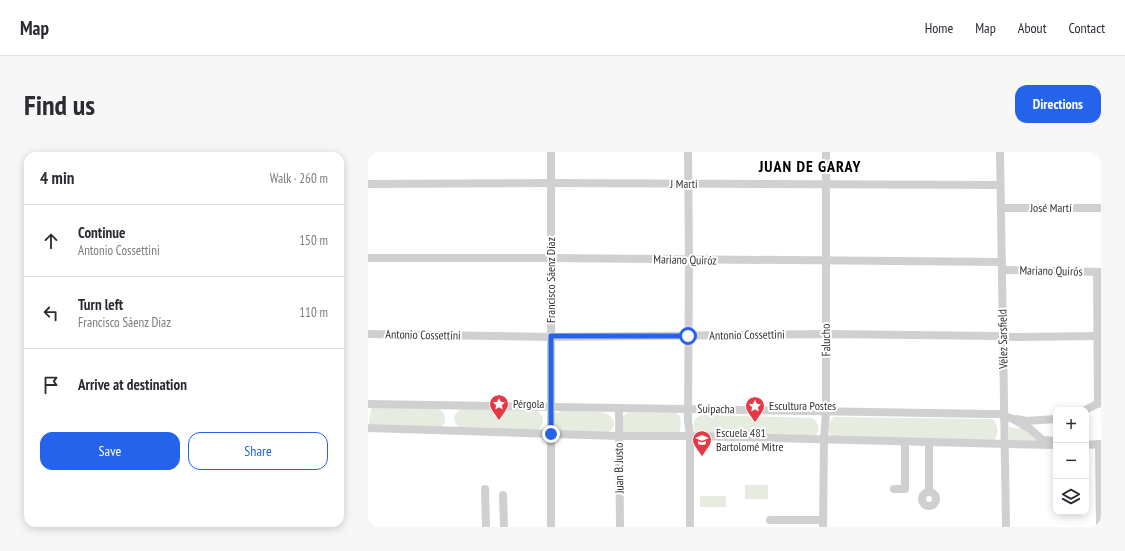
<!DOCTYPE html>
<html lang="en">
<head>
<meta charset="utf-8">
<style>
	:root { --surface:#fff; --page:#f7f7f7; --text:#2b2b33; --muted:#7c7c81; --line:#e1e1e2; --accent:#2563eb }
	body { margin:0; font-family:"PT Sans Narrow",sans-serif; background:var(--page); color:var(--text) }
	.controls { position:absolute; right:12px; bottom:12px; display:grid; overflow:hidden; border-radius:8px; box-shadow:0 2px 10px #0003 }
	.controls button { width:36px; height:36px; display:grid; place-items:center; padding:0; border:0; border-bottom:1px solid var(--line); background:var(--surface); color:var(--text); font:20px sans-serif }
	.stop { position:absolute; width:12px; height:12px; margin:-9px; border:3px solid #2563eb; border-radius:50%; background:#fff }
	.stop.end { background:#2563eb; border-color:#fff; box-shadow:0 1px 4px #0008 }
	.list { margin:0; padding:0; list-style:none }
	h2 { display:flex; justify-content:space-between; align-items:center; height:52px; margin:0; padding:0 16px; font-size:17px }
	h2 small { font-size:13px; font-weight:400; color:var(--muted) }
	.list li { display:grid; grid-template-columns:26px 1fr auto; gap:12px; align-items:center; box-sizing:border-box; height:72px; padding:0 16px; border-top:1px solid var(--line) }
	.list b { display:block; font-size:15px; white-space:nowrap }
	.list p { margin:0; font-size:13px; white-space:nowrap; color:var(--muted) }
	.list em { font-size:13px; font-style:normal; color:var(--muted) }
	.actions { display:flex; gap:8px; padding:12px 16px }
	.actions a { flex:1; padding:9px 0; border:1px solid var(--accent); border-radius:12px; text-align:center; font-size:14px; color:var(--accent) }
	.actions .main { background:var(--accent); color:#fff }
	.icon { flex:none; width:22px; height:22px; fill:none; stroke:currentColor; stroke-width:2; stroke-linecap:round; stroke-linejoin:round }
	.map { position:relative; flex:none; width:733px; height:375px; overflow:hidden; border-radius:12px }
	header { display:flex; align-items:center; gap:24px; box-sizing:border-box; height:56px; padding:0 20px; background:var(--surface); border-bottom:1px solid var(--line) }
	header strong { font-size:19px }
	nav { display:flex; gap:22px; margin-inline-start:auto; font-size:14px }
	.intro { display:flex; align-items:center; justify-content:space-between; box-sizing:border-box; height:96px; padding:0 24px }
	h1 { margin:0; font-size:28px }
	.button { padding:10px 18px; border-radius:12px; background:var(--accent); color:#fff; font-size:14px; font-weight:700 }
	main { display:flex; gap:24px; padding:0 24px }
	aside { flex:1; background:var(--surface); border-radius:12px; box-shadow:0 2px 10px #0003 }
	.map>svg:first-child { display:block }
</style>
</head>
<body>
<header>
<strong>Map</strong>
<nav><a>Home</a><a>Map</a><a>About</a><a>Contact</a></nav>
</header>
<div class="intro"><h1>Find us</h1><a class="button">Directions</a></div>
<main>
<aside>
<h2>4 min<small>Walk · 260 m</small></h2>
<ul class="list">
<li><svg class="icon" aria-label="ahead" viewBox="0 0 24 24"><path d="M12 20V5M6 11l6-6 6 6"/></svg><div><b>Continue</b><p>Antonio Cossettini</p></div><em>150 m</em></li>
<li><svg class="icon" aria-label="left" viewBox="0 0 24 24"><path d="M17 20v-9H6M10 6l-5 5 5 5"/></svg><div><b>Turn left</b><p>Francisco Sáenz Díaz</p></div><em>110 m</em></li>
<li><svg class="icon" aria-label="arrive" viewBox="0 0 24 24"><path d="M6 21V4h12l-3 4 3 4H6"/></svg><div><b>Arrive at destination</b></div></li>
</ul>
<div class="actions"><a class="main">Save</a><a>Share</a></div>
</aside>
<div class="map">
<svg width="733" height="375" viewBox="0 0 733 375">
	<rect width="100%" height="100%" fill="#fff"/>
	<!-- green -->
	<g fill="#e6ecdf">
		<path d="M3,256H69C77,259 80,268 74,275L1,272Z"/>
		<path d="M95,257L167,258C177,262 178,275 167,279L91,275C83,268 85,260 95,257Z"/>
		<path d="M195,259L234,260C246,263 252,276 238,281L188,280L185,277V264L188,261Z"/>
		<path d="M261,260L307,261L311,263C314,269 313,274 311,281H256C252,274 252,264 261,260Z"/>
		<path d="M336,263L445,266C452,273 453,279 445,285L329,282C325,278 324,270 329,265Z"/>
		<path d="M466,265L625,267C630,274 632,282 625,289L465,287C460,279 458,272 466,265Z"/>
		<path d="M641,275L655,277L672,290L641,289Z"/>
		<rect x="377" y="333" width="23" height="14"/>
		<rect x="332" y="344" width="26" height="11"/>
	</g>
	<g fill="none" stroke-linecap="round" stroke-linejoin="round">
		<!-- minor -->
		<g stroke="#d0d0d0" stroke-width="8">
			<path d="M183,0V375"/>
			<path d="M320,0L321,108L320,269L322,284V375"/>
			<path d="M632,0L638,375"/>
			<path d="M0,32L183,31L632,33"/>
			<path d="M633,56H733"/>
			<path d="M0,106H183L634,110"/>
			<path d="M634,118L733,120"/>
			<path d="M729,120L730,252"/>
			<path d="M0,182L183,185L457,182L629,184L644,185L733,184"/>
			<path d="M0,252L622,262H631L645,267L662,277L675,288L688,289"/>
			<path d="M251,256L252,375"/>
			<path d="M717,258L733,250"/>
			<path d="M649,267L658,269L688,267"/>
			<path d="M0,276L250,284H322L683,293"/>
			<path d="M731,292L732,375"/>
			<path d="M718,293L733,292"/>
			<path d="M117,337L118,375"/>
			<path d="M526,337H537V290"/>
			<path d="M561,339V291"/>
			<circle cx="561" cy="347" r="7"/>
			<path d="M135,343L136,375"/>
			<path d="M402,368H455"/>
			<path d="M455,375L456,288L458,259V0"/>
		</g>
	</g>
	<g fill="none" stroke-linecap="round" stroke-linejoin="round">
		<!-- route -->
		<path stroke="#2563eb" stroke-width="5" d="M183,282V184H320"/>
	</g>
	<!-- icons -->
	<defs>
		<symbol id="sight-pin" viewBox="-11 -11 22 30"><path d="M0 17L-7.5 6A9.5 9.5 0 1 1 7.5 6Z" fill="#e63946" stroke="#fff"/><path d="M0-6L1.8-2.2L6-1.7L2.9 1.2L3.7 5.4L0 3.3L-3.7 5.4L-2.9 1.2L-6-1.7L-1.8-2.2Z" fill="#fff"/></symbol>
		<symbol id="school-pin" viewBox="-11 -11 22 30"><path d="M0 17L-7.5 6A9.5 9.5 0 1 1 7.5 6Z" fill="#e63946" stroke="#fff"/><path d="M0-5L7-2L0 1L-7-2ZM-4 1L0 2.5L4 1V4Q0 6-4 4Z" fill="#fff"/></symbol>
	</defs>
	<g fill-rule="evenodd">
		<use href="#sight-pin" x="120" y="241" width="22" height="30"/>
		<use href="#sight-pin" x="376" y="243" width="22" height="30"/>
		<use href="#school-pin" x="323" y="277" width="22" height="30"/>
	</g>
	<g text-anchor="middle" stroke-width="4" stroke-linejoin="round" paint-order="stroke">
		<!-- street labels -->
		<g font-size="12" fill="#333" stroke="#fff">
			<text x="316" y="36">J Marti</text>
			<text x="683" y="60">José Martí</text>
			<text transform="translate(317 108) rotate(1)" y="4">Mariano Quiróz</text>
			<text transform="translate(683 119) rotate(1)" y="4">Mariano Quirós</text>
			<text transform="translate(183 128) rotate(-90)" y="4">Francisco Sáenz Díaz</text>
			<text transform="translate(55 183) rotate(1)" y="4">Antonio Cossettini</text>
			<text transform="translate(379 183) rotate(-1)" y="4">Antonio Cossettini</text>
			<text transform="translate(635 187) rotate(-91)" y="4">Vélez Sarsfield</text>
			<text transform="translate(458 188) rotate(-91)" y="4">Falucho</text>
			<text transform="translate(348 257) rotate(1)" y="4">Suipacha</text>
			<text transform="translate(251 316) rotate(-91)" y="4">Juan B. Justo</text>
		</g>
		<!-- poi labels -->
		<g font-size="12" fill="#333" stroke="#fff" text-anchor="start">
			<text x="145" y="256">Pérgola</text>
			<text x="401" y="258">Escultura Postes</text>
			<text x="348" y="285">Escuela 481<tspan x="348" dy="14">Bartolomé Mitre</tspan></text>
		</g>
		<!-- district labels -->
		<g font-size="16" font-weight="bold" letter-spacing="1" fill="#000" stroke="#fff">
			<text x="442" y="20">JUAN DE GARAY</text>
		</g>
	</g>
</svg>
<div class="controls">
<button>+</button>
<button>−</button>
<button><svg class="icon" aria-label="layers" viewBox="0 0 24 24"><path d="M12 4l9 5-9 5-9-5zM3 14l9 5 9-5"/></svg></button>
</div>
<div class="stop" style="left:320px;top:184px"></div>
<div class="stop end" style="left:183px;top:282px"></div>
</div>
</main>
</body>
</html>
